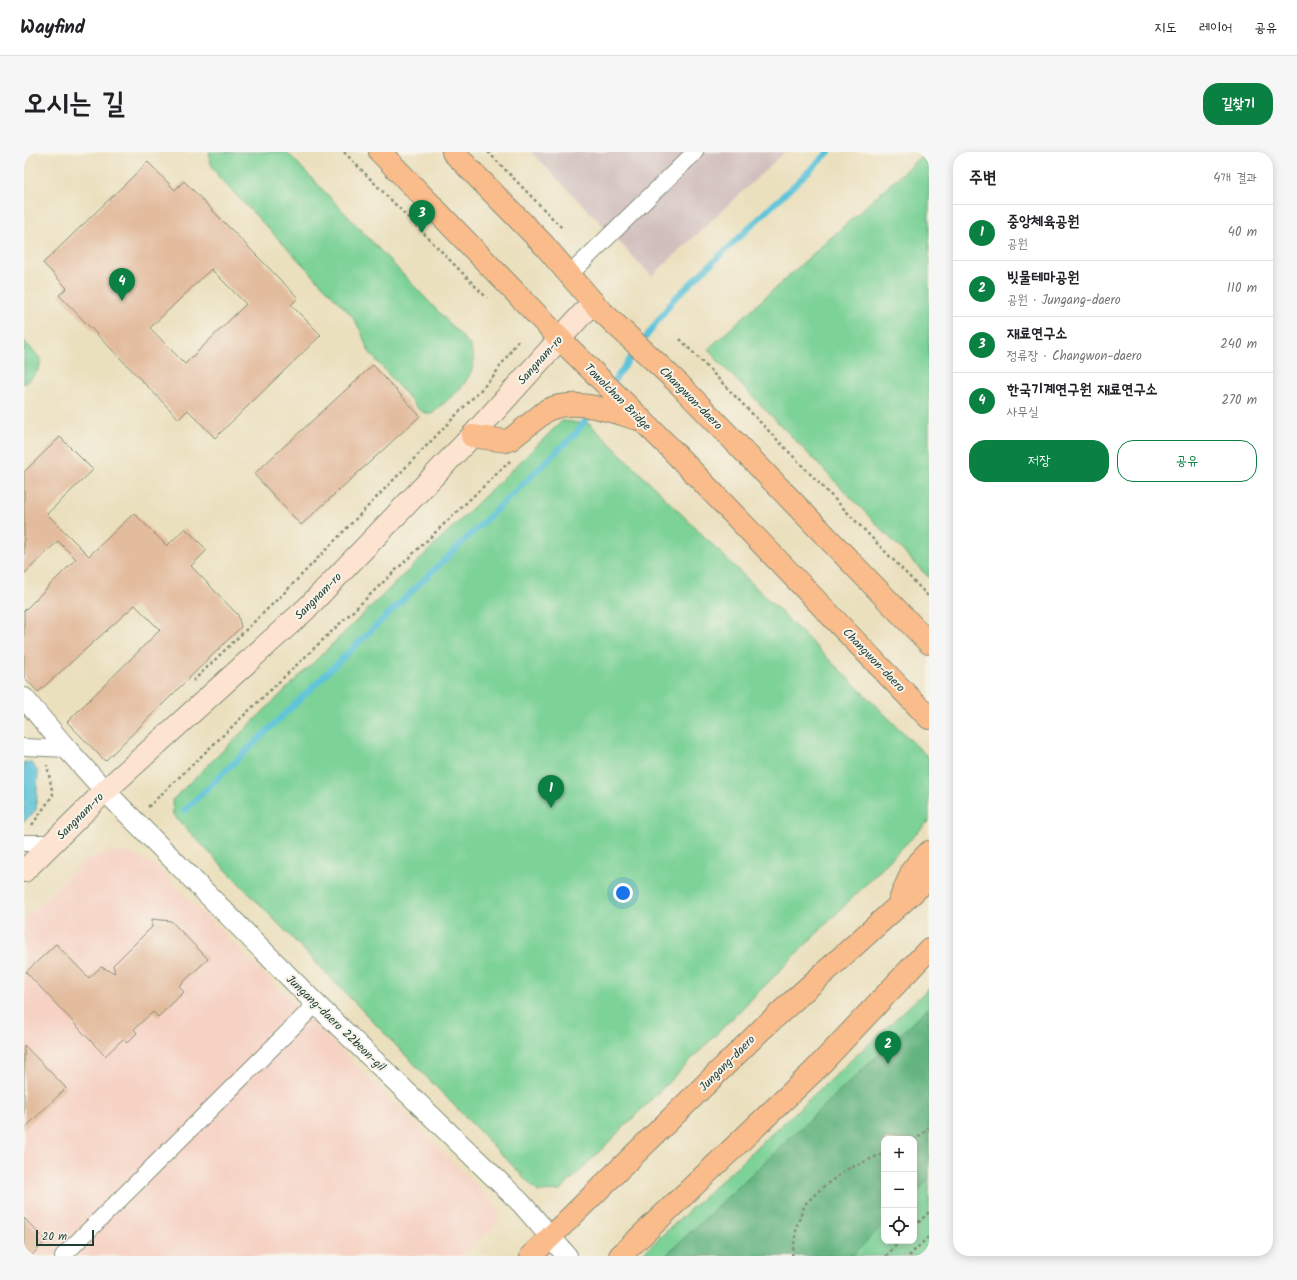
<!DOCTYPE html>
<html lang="ko">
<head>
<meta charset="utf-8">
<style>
	:root { --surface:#fff; --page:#f6f6f6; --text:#202124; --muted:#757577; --line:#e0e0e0; --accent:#0b8043 }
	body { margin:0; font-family:Kalam,"Poor Story",sans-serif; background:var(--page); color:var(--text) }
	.controls { position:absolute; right:12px; bottom:12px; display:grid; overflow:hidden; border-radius:8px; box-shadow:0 2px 10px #0003 }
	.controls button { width:36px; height:36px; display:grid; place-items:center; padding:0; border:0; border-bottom:1px solid var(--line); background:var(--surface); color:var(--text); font:20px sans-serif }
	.scale { position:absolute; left:12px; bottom:10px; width:58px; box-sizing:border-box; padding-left:4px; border:2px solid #1f3d34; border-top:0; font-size:11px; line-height:14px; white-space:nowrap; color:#1f3d34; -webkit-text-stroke:3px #f7f3e8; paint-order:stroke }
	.you { position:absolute; left:599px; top:741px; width:14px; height:14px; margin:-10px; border:3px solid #fff; border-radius:50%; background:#1a73e8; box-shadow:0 0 0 6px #1a73e833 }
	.badge { display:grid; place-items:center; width:26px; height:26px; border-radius:50%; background:var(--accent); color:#fff; font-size:13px; font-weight:700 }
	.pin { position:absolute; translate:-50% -33px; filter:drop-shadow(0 1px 2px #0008) }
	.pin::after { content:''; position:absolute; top:21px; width:14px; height:12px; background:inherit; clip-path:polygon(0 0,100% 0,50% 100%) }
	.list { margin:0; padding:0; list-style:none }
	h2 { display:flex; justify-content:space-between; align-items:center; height:52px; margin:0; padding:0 16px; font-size:17px }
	h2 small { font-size:13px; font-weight:400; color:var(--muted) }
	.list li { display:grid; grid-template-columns:26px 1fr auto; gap:12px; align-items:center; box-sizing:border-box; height:56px; padding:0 16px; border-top:1px solid var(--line) }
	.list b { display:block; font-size:15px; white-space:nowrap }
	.list p { margin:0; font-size:13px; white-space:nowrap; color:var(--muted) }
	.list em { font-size:13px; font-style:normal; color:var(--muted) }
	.actions { display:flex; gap:8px; padding:12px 16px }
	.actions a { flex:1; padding:9px 0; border:1px solid var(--accent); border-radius:16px; text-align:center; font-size:14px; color:var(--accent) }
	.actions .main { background:var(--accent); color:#fff }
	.icon { flex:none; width:22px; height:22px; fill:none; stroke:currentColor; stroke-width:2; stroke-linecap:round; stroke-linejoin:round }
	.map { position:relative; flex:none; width:905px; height:1104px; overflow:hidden; border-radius:16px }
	header { display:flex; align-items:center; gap:24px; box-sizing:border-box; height:56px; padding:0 20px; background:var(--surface); border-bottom:1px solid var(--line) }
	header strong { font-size:19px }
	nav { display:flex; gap:22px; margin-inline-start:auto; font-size:14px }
	.intro { display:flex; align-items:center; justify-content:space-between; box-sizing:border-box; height:96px; padding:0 24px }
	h1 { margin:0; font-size:28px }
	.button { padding:10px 18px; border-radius:16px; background:var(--accent); color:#fff; font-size:14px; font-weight:700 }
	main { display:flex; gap:24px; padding:0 24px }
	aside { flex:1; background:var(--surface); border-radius:16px; box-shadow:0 2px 10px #0003 }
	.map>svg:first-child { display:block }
</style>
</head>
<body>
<header>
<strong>Wayfind</strong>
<nav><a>지도</a><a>레이어</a><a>공유</a></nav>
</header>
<div class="intro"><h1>오시는 길</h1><a class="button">길찾기</a></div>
<main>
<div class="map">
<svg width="905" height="1104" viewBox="0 0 905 1104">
	<rect width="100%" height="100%" fill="#f7f3e8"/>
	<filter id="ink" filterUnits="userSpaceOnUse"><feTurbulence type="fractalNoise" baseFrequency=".025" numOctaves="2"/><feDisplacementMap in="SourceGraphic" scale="8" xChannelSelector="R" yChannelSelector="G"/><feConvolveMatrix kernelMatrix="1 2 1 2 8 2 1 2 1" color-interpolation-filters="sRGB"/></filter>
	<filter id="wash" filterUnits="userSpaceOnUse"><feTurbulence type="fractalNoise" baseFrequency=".012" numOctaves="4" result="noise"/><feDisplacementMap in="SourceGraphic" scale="16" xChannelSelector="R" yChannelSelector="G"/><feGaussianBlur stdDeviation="0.9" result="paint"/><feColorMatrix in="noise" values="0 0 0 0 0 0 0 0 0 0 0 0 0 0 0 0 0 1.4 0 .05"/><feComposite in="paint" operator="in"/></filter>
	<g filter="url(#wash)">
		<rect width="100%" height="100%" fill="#ebe0be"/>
		<!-- built -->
		<path fill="#f6d2c4" d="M82,700L106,701L131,713L468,1049L477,1064L468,1078L438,1104H0V767L60,709Z"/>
		<!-- industrial -->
		<path fill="#d1bfbe" d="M507,0H761L628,124Z"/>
		<!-- green -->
		<g fill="#7bd297" stroke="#4d8866" fill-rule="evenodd">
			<path d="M185,0H263L446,193C447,198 450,204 450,208C448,232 424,247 408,261H401L394,257L346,201L342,193L337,179L327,163L194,24C190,17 184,9 185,0Z"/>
			<path d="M896,5L905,13V426L697,212L684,197Z"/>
			<path d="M0,189L17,207C16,220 10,224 0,232Z"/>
			<path d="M538,269L566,272L905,606V669L536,1039L514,1040L149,663L148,648Z"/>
			<path d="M905,836V1104H616ZM860,987H890V1089H860Z"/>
		</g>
		<!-- forest -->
		<path fill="#64b480" stroke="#42785a" d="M905,855V1027L890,1042V987H860V1072L828,1104H641Z"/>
		<!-- water -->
		<path fill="#5cc3d9" stroke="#3e8086" d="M0,610L8,611L14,620L12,658L0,670Z"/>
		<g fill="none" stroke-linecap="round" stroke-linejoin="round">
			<!-- stream -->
			<g stroke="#5cc3d9" stroke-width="6">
				<path d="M587,233L649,148L805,0"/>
				<path d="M160,659L553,280L569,258"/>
			</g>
		</g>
		<g id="blocks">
			<!-- building -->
			<g fill="#e3bb9d" fill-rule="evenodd">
				<path d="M124,10L151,38L160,29L274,146L267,153L297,183L191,286L164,258L155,267L35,143L43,136L19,111ZM187,117L222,152L161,212L126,176Z"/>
				<path d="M349,213L396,264L277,373L230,322Z"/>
				<path d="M36,285L69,318L23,362L65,404L110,361L143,394L161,376L183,398L167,414L214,463L217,475L81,609L43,570L136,478L111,453L14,540L0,525V459L52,407L34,389L0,422V320Z"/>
				<path d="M128,767L147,769L184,807L155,834L160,840L134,865L129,860L110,877L113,881L103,891L99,887L81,904L2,820L32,792L65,826L77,815L91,821L89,813L128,775Z"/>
				<path d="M0,893L42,936L0,977Z"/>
				<path d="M0,1066L22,1089L7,1104H0Z"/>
			</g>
		</g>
	</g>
	<g filter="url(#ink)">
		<use href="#blocks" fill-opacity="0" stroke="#858e79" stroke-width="1"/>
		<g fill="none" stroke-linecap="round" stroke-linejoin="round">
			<defs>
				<g id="minor">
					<path d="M545,123L671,0"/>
					<path d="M0,595L43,597"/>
					<path d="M0,691H29"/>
					<path d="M39,1104L292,852"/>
				</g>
				<path id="tertiary" d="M0,546L43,597L81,639L292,852L497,1051L543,1104"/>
				<path id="secondary" d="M0,719L81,639L282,457L448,284L569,150"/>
				<g id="primary">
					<path d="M356,0L543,194L645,295L905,566"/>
					<path d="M429,0L520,93L574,156L655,232L905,491"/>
					<path d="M448,284L482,289L487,287L523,258C552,245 586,259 614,267"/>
					<path d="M876,748L889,717L905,700"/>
					<path d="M507,1104L738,877L905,726"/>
					<path d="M596,1104L789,920L905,797"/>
				</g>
			</defs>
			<!-- minor casing -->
			<use href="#minor" stroke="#858e79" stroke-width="18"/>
			<!-- tertiary casing -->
			<use href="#tertiary" stroke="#858e79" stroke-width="22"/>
			<!-- secondary casing -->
			<use href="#secondary" stroke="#858e79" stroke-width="24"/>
			<!-- primary casing -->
			<use href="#primary" stroke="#858e79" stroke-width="24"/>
			<!-- path -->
			<g stroke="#858e79" stroke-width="2.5" stroke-dasharray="3 3" stroke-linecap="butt">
				<path d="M320,0L463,146"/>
				<path d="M464,0L538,76"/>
				<path d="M656,187L905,445"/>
				<path d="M169,529L263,438L469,225L495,187"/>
				<path d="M124,655L486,309"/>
				<path d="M8,673L29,643L23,613"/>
				<path d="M890,989L905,976"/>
				<path d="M890,1075L905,1060"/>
				<path d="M768,1104L773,1073L781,1052L799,1035L822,1018L860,1001"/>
				<path d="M862,1104L876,1089"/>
				<path d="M885,1104L905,1084"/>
			</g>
			<!-- minor -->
			<use href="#minor" stroke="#fff" stroke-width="16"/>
			<!-- tertiary -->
			<use href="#tertiary" stroke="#fff" stroke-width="20"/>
			<!-- secondary -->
			<use href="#secondary" stroke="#fde4d1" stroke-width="22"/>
			<!-- primary -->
			<use href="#primary" stroke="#fabc8b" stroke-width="22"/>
		</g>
	</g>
	<g text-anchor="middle" stroke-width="4" stroke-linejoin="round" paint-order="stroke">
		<!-- street labels -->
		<g font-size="12" fill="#1f3d34" stroke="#f7f3e8">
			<text transform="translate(516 208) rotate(-48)" y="4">Sangnam-ro</text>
			<text transform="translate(594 245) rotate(45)" y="4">Towolchon Bridge</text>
			<text transform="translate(667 246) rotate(45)" y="4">Changwon-daero</text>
			<text transform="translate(294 444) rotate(-45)" y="4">Sangnam-ro</text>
			<text transform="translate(850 508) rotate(46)" y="4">Changwon-daero</text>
			<text transform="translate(56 664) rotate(-45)" y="4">Sangnam-ro</text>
			<text transform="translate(312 871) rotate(44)" y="4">Jungang-daero 22beon-gil</text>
			<text transform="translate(703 911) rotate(-45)" y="4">Jungang-daero</text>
		</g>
	</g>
</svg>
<div class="controls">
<button>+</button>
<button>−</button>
<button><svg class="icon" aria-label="locate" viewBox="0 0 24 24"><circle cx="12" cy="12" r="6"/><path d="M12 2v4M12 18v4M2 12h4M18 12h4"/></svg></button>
</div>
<div class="scale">20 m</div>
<div class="you"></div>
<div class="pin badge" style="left:527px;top:656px">1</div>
<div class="pin badge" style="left:864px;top:912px">2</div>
<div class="pin badge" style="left:398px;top:81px">3</div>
<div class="pin badge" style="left:98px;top:149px">4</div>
</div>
<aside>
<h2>주변<small>4개 결과</small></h2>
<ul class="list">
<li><span class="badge">1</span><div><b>중앙체육공원</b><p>공원</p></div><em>40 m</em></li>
<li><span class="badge">2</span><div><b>빗물테마공원</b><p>공원 · Jungang-daero</p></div><em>110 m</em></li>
<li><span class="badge">3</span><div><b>재료연구소</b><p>정류장 · Changwon-daero</p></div><em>240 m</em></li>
<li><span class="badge">4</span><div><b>한국기계연구원 재료연구소</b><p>사무실</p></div><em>270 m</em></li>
</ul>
<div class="actions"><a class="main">저장</a><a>공유</a></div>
</aside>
</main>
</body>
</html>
